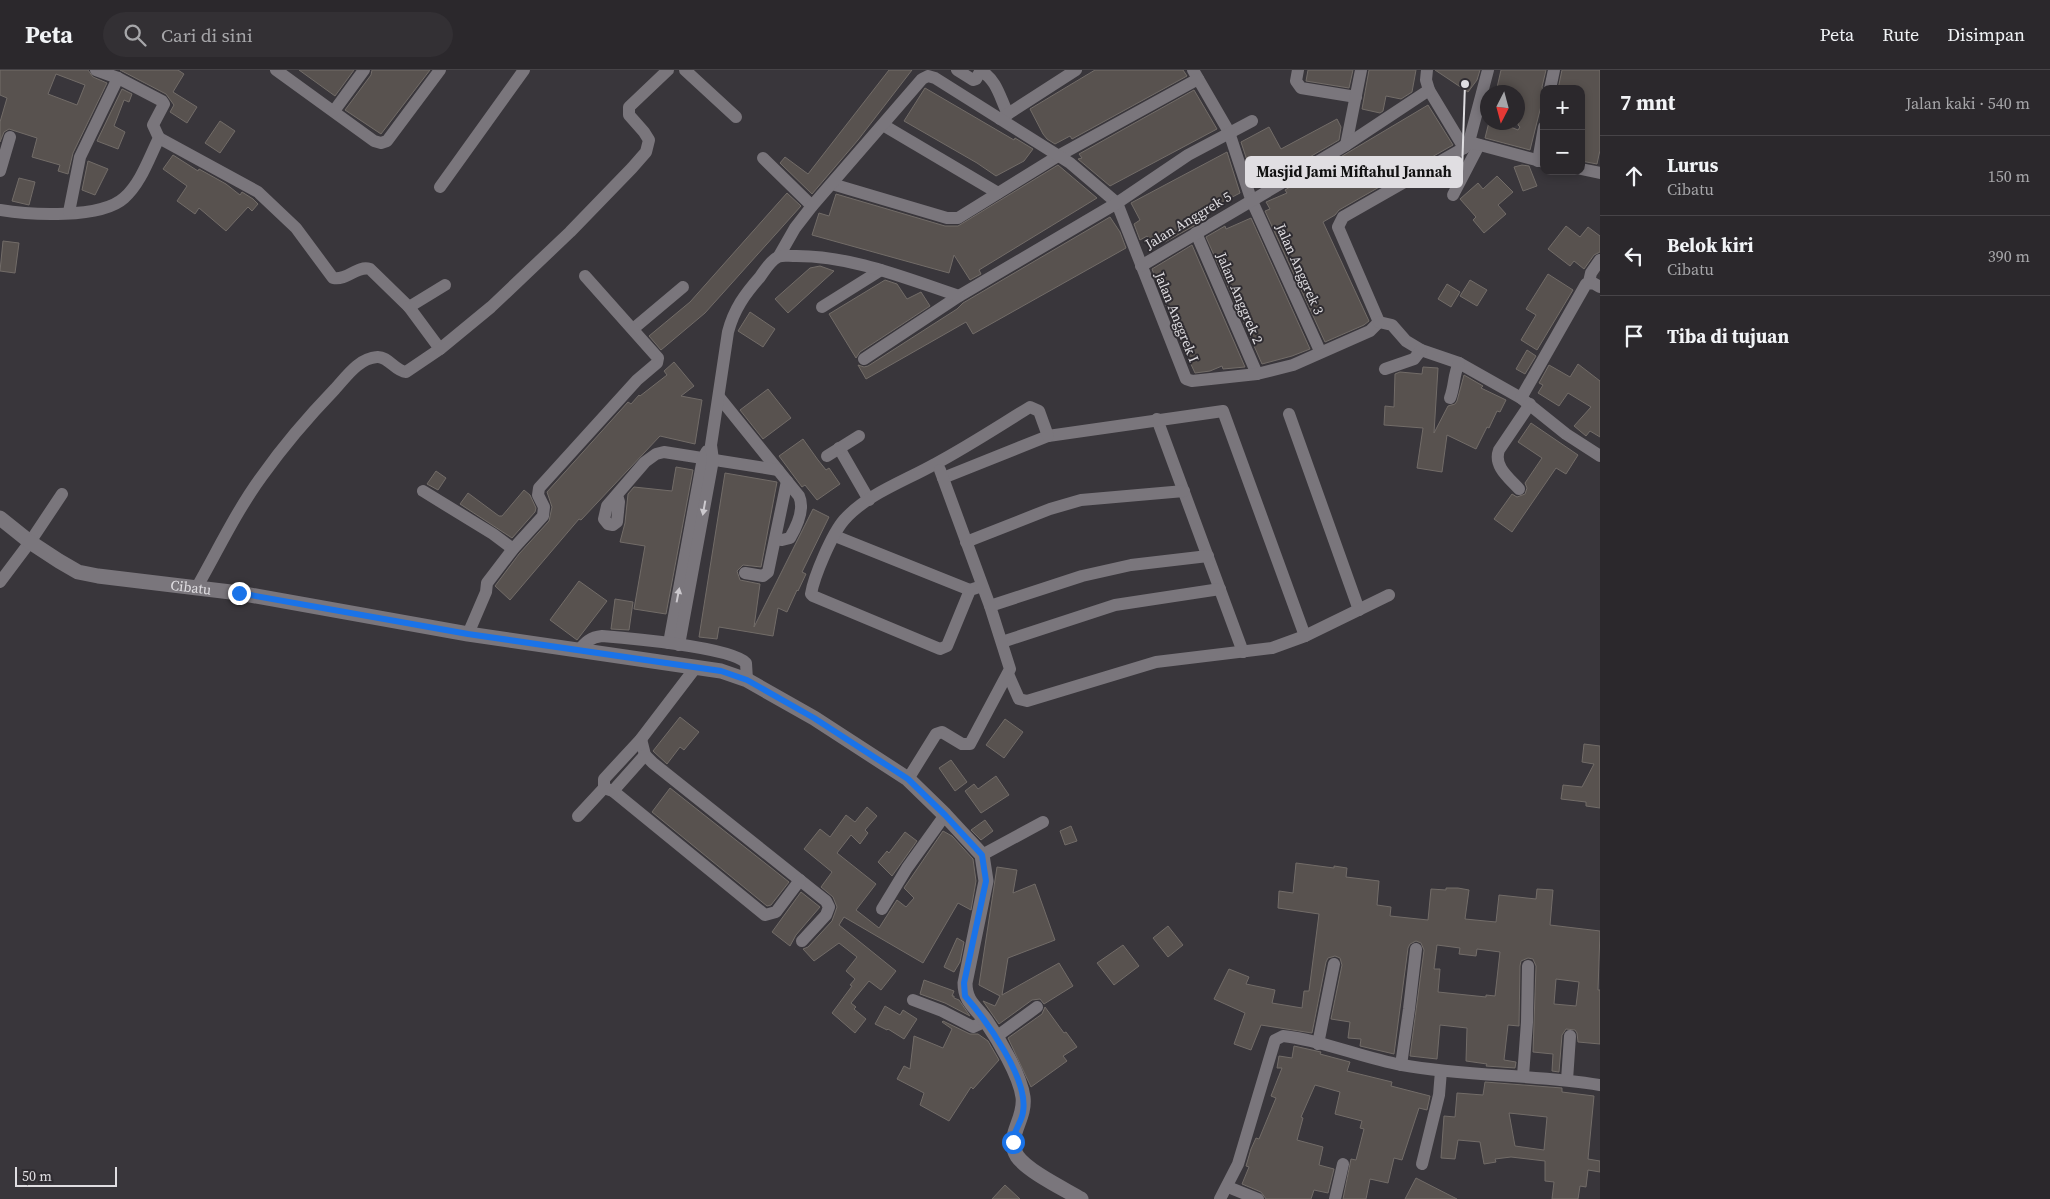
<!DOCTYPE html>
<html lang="id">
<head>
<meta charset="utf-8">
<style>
	:root { --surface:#2b282c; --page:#333034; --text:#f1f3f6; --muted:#a6a6a9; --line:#474448 }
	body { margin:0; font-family:"Source Serif 4",serif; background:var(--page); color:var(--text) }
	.controls { position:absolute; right:15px; top:15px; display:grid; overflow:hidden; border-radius:10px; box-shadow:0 2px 8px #0003 }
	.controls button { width:45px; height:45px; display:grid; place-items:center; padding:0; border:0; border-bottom:1px solid var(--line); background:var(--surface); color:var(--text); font:25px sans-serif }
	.compass { position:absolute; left:1480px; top:15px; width:45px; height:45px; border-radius:50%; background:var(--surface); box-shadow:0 2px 8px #0003; rotate:186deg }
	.scale { position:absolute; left:15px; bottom:12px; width:102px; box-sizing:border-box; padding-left:5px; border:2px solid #e0dee2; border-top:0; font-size:14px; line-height:18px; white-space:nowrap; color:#e0dee2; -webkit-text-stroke:4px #2f2c31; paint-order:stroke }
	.stop { position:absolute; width:15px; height:15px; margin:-11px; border:4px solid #1a73e8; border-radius:50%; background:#fff }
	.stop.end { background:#1a73e8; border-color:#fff; box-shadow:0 1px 5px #0008 }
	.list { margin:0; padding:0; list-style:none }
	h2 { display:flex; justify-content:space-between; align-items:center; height:65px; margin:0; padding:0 20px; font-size:21px }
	h2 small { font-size:16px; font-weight:400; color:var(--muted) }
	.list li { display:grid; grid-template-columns:32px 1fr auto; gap:15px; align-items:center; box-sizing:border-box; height:80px; padding:0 20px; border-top:1px solid var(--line) }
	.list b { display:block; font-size:19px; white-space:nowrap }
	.list p { margin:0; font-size:16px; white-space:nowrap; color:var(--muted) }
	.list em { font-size:16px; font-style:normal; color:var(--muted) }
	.icon { flex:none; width:28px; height:28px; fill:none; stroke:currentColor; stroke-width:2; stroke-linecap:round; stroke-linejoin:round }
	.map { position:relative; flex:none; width:1600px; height:1129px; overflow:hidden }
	header { display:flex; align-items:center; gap:30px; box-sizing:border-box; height:70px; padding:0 25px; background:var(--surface); border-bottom:1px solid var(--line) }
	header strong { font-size:24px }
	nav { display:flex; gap:28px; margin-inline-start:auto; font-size:18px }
	.search { width:350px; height:45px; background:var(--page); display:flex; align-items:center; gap:12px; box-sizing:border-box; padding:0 18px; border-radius:28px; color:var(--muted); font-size:19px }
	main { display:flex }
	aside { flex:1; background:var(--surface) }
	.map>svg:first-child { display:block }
</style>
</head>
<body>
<header>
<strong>Peta</strong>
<div class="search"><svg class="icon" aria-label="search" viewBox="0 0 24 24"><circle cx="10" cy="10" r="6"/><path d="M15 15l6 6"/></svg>Cari di sini</div>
<nav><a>Peta</a><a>Rute</a><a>Disimpan</a></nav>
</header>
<main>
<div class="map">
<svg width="1600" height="1129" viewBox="0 0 1600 1129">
	<rect width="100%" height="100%" fill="#39363b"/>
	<!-- building -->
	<g fill="#58524f" stroke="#726c68" fill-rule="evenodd">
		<path d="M0,0H88L93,7L107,13L73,83L68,104L58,101L60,95L32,87L37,68L9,59L4,62L0,72V52L7,28L0,25ZM56,4L85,15L77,35L48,24Z"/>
		<path d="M120,0H178L184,4L173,22L197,37L187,53L170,42L174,35L166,24Z"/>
		<path d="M299,0H354L335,26Z"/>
		<path d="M372,0H430L381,64L345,40L371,5Z"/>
		<path d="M889,0H912L858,70L812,124L780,93L785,87L808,104Z"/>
		<path d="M1095,0H1183L1187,6L1072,69L1070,66L1055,74L1047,69L1043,64L1030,39Z"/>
		<path d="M1308,0H1353L1349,18L1306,11Z"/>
		<path d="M1369,0H1416L1412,22L1401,29L1386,26L1383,41L1380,43L1362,39Z"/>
		<path d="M1435,0H1480L1477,10L1468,22Z"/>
		<path d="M1501,0H1546L1542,17L1544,24L1530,80L1485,68L1489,52H1498L1518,60L1520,57L1518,55V22H1496Z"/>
		<path d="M1562,0H1600V80L1597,94L1581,91V19H1558Z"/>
		<path d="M925,18L1014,70L1015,68L1033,79L1024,91L996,106L977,93L904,51Z"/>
		<path d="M122,19L132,24L129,32L124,30L114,56L125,62L118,79L97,71Z"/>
		<path d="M1194,20L1217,59L1110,116L1078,89L1082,88L1079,84Z"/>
		<path d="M1428,35L1453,75L1339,140L1335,145L1323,152L1369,251L1364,255L1325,272L1265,141L1270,139L1266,132L1287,123L1285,120Z"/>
		<path d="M1337,49L1341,57L1339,70L1277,106L1276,104L1255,115L1241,72L1269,57L1281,79Z"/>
		<path d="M220,51L235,61L220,83L205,73Z"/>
		<path d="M1227,82L1240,123L1196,146L1199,153L1165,172L1164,169L1152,175L1147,166L1140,170L1134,154L1140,150L1131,133Z"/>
		<path d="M173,85L198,101L199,99L226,114L240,125L242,122L253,129L258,134L252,141L248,137L226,161L199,138L195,144L177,131L187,116L163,99Z"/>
		<path d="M88,91L108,99L95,125L82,120Z"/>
		<path d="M1058,95L1097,128L979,200L981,204L970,210L954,185L949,203L812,165L819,143L829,146L836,124L945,156H958Z"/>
		<path d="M1522,95L1529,96L1537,116L1523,121L1514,97Z"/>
		<path d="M1497,106L1513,122L1498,135L1506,144L1484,163L1473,150L1476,147L1460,129L1478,113L1483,119Z"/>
		<path d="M19,108L35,112L29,135L12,131Z"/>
		<path d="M787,123L801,136L705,243L661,280L649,266L690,232Z"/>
		<path d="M1110,147L1120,162L1126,178L973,264L966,252L866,309L858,295L864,297L868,296L957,239L963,233Z"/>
		<path d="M1251,148L1310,279L1292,286L1262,294L1206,167L1225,156L1226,159Z"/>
		<path d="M1566,156L1580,167L1588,157L1600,166V182L1594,185L1584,199L1574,191L1570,196L1548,179Z"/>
		<path d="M3,171L19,173L15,203L0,201Z"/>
		<path d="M1192,175L1245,297L1223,299L1222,296L1210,301L1195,303L1177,264L1152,199Z"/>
		<path d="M820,196L834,201L788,243L775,229L810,198Z"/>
		<path d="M1548,204L1573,220L1537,280L1521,270L1536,245L1526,239Z"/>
		<path d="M885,210L897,214L907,229L921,222L930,236L860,282L856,288L829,244Z"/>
		<path d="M1470,210L1487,220L1477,236L1460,226Z"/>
		<path d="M1447,214L1460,222L1451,237L1438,229Z"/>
		<path d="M750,242L775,259L763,277L738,261Z"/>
		<path d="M1527,280L1536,286L1525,304L1516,299Z"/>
		<path d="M674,292L694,316L681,326L702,330L695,374L660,366L581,450L579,449L510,530L495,516L519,484L549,451L552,437L547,422L628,332L631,334L639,325L640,326L667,305L664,301Z"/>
		<path d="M1578,294L1600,311V367L1590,361L1586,366L1574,356L1591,337L1568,323L1559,336L1538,323L1543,315L1539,313L1549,295L1570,307Z"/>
		<path d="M1423,297L1438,298L1434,363L1448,336L1455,334L1457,331L1464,305L1483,316L1481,318L1506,330L1500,342L1497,341L1489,358L1487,357L1476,379L1447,365L1442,402L1417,398L1423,358L1384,355L1385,336L1394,337L1395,304L1400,302L1422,304Z"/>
		<path d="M768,319L791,348L763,369L740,340Z"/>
		<path d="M1531,353L1578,385L1566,404L1556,398L1512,462L1494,449L1512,424L1517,427L1525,424L1527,418L1525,413L1542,388L1518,372Z"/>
		<path d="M803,369L818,390L826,400L829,398L840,414L817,430L805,415L802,417L779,386Z"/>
		<path d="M676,397L693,400L666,544L634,539L645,476L620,472L625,453L628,424L634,417L672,421Z"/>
		<path d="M436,401L446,408L438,420L427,414Z"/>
		<path d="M725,403L777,412L761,497L743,495L737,501L740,510L760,514L754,557L813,439L829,447L802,502L806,504L798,521L797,520L787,542L778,538L773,566L719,557L717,569L699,567Z"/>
		<path d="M524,420L530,425L536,438L535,442L512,468L460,434L468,423L499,446H502Z"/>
		<path d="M579,511L607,531L577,570L550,550Z"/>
		<path d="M615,529L633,532L629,560L611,559Z"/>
		<path d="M680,647L699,662L684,680L680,677L667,694L653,681Z"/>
		<path d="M1005,649L1023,662L1004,688L986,675Z"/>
		<path d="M1584,674L1600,676V738L1586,736V732L1561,729L1563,715L1582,717L1594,694L1582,692Z"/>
		<path d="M951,690L967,712L955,721L939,698Z"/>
		<path d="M996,706L1009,725L981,743L965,721L974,714L978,719Z"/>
		<path d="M670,718L789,812L771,835L767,836L652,742Z"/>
		<path d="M867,737L877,746L865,760L868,763L860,774L851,765L837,783L876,814L856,840L879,858L897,830L906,837L914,828L904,818L943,761L952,766L973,789L976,811L971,840L958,833L923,893L844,847L839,855L896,901L881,920L869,911L851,933L856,937L854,939L866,949L855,963L832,943L852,916L850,915L855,909L846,901L857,887L839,873L814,891L803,879L808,877L832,851L837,837L833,827L821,817L832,802L804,779L820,759L830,767L846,745L855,752Z"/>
		<path d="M985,750L993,761L981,770L971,760Z"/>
		<path d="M1071,756L1077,771L1065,775L1060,761Z"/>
		<path d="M905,762L917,771L892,806L878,792L887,781L889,783Z"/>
		<path d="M1296,793L1334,798V796L1347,798L1346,807L1379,811L1377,835L1391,837L1390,846L1428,850L1431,819L1446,820V818H1458L1469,820L1465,849L1496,852L1499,825L1536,829L1537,819L1553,820L1550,855L1600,861L1598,920H1600V974L1578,972L1577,963L1575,960L1566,959L1562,965L1559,1002L1552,1001L1553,984L1533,982L1536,896L1533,889L1528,888L1521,891L1520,896L1519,956L1508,955L1504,990L1516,992L1515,998L1486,996L1487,994L1466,991L1467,958L1440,955L1437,989L1410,986L1424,880L1421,873L1416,871L1410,874L1408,878L1394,984L1360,976L1361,969L1348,968L1350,952L1331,949L1342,895L1340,888L1335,886L1328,888L1326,892L1312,963L1261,955L1251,980L1234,974L1245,943L1214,929L1229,899L1249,907L1246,914L1275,920L1272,933L1302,938L1304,921H1309L1319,844L1278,838L1279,821L1293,823ZM1437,875L1460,878L1459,884L1476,886L1477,879L1500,882L1495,926L1486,925V927L1438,922L1440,899H1434ZM1556,909L1579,912L1576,936L1554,934Z"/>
		<path d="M997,797L1017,800L1013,823L1035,814L1055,870L1008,888L1002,925L1059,893L1073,916L1044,934L1040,929L1032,930L999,954L983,931L995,936L1000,926L979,915Z"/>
		<path d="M801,822L820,837L796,865L790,876L772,862Z"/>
		<path d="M1168,856L1183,875L1168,887L1153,868Z"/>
		<path d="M957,868L964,872L960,892L954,902L944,897Z"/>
		<path d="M1123,875L1139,896L1114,915L1097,893Z"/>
		<path d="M924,910L954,921L952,926H954V928L959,930L970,946L945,933L920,924Z"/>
		<path d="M885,936L900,945L903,940L917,949L904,969L888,959L887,960L875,954Z"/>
		<path d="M1045,937L1064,963L1066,962L1077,977L1063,986L1067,991L1031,1017L1008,968L1042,944Z"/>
		<path d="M943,951L970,964H978L988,971L999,990L973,1019L971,1017L949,1051L920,1035L924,1023L897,1009L904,996L910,999L914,966L943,978L952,959L942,952Z"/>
		<path d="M1294,976L1321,982L1320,984L1350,992L1347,1001L1392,1012L1391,1016L1430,1026L1427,1040L1419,1038L1402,1090L1394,1088L1388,1113L1370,1109L1366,1129H1343L1351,1089L1356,1090L1364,1059L1360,1058L1362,1051L1335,1044L1340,1022L1315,1015L1301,1047L1303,1048L1297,1070L1323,1077L1319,1095L1334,1099L1328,1123L1314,1120L1311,1129H1266L1261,1122L1242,1114L1249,1097L1246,1096L1251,1079L1256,1068L1259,1069L1276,1028L1271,1026L1282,998H1277L1279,986L1292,988Z"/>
		<path d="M1485,1012L1562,1018V1022L1594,1026L1588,1089L1600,1091V1102L1588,1100L1586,1117L1580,1116L1578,1129H1552L1554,1112L1545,1111V1091L1511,1087L1495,1089L1496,1092L1484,1094L1480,1072L1458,1070L1455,1089L1441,1088L1444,1046L1455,1047L1457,1023L1483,1025ZM1509,1043L1547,1047L1544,1080L1515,1076Z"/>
		<path d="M1416,1108L1457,1129H1405Z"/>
		<path d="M1005,1115L1020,1129H992Z"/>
	</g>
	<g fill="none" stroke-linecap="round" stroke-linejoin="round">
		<!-- street -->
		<g stroke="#7a767c" stroke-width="12">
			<path d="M276,0L374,71L381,73L387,71L440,0"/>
			<path d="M685,0L736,47"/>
			<path d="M957,0L973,10L976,9L981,0"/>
			<path d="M1193,0L1229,62L1251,129L1320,281"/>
			<path d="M1298,0L1296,11L1301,18L1356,27"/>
			<path d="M1427,0L1426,10L1429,20L1464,78"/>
			<path d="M981,1C997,10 1000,28 1008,44"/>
			<path d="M1550,19L1554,0"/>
			<path d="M334,41L364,0"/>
			<path d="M1000,49L1076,0"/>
			<path d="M883,55L998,123"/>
			<path d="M159,68L258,122L296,158L333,208C347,211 357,195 370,199L409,237L440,279"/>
			<path d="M1469,72L1488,0"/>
			<path d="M1346,75L1361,0"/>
			<path d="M763,88L812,136"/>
			<path d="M1538,91L1544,57"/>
			<path d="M1581,99L1600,103"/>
			<path d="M0,101L10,67"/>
			<path d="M832,114L947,148H958L1058,86L1198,9"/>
			<path d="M440,117L524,0"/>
			<path d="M1453,125L1479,75"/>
			<path d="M0,140C30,145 101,149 124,128C141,113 149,88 159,68L153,55L164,34L162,31L118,8L96,0"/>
			<path d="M69,142L80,87L118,8"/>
			<path d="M1196,163L1257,304"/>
			<path d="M779,186L795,158L812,136L922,9L928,6L935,8L1070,93L1117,133L1186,309L1192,311L1257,304L1293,295L1370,261L1379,252"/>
			<path d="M1141,196L1346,75L1429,20"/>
			<path d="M1589,212L1591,203L1600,190"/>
			<path d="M409,237L445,215"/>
			<path d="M822,237L881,200"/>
			<path d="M1379,252L1338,157L1343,147L1464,78L1469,72L1544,92"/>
			<path d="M1379,252L1392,255L1406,271L1421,280L1459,293L1521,328L1566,364L1600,386"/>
			<path d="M633,259L683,217"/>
			<path d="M864,289L959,226L1117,133L1188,85L1252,51"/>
			<path d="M1385,299L1414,289L1421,280"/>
			<path d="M719,327L799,426C805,439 797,456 790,468L782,470L776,469"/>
			<path d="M1450,328C1455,315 1453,306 1459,293"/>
			<path d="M1521,328L1586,214L1593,213L1600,217"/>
			<path d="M1289,344L1359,540"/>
			<path d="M1157,349L1243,582"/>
			<path d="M839,378L869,430"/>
			<path d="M827,386L859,366"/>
			<path d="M943,408L1048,366L1223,341L1305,566"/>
			<path d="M1519,419C1509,408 1493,396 1499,380L1530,334"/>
			<path d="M423,421L493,464L513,479"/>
			<path d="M617,425L619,432L617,452L613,455L608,454L604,449L607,436L645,392L656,384L664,382L778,400"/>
			<path d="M835,466L970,520"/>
			<path d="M966,472L1050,439L1081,430L1184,421"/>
			<path d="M745,503L763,506L768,502L787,411"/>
			<path d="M0,512L30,472L62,424"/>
			<path d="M982,516L970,520L947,576L940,579L813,526L811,524C814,506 832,464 844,450C867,424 905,411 935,394C967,377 999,356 1030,337L1039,341L1048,366"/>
			<path d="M197,517C218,480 237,440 262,406C284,375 309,346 335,319C346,307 359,288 377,287C388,286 395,301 406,302L440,279L491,237L570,162L632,98L646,82L649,70L644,62L629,45V37L668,0"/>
			<path d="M990,536L1082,506L1131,495L1208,486"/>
			<path d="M468,564L486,522L487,513L513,479L543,446L544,437L538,425L539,418L637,310L657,293L658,288L585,206"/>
			<path d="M1002,572L1115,535L1220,519"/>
			<path d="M669,573L703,388L707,381"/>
			<path d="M679,575L713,390L711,375L728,262C734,239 745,224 760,207C765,200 770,191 778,187C782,185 788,186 793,186C850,185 905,208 959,226"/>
			<path d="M578,581C585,573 590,567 602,566C628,568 731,577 746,593L747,610"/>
			<path d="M1008,604L1019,629L1027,631L1156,592L1272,578L1305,566L1389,525"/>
			<path d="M641,669L645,685L653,693L826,831L829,837L826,845L802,871"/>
			<path d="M908,709L936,664L942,662L962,674H970L1010,599L990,536L940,400"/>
			<path d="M604,718L613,721L765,845L776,842L800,810"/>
			<path d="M613,721L645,685"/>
			<path d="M578,746L604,718V709L641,669L696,597"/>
			<path d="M982,785L1043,752"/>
			<path d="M882,839L907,798L945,745"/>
			<path d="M913,930L942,941L973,957L986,951"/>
			<path d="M996,967L1037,937"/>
			<path d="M1318,974L1334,894"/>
			<path d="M1401,995L1409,939L1416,879"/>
			<path d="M1523,1006L1527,952L1528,896"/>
			<path d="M1567,1010L1570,966"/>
			<path d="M1422,1094L1439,1025L1441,1001"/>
			<path d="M1228,1117L1258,1129"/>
			<path d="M1220,1129L1238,1094L1275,970L1283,966C1322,970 1362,988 1402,995C1467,1007 1534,1004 1600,1015"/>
			<path d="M1335,1129L1343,1094"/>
		</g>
		<!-- secondary -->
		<path stroke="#7a767c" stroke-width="15" id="s1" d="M0,448L30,472L59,491L78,502L98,506L239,523L468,564L721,601L747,610L814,648L908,709L945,745L982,785L986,811L965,913C965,932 976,937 986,951C999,970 1020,1005 1023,1027C1026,1050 1005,1066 1017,1086C1027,1101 1064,1119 1081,1129"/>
	</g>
	<!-- one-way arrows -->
	<defs><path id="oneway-solid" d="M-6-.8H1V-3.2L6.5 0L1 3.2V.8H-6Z" transform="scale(1.25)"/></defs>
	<g fill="#ccc9ce">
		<use href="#oneway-solid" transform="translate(704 438) rotate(100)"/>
		<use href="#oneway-solid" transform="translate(678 525) rotate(-79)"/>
	</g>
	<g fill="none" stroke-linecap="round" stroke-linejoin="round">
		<!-- route -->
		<path stroke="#1a73e8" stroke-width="6" d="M239,523L468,564L721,601L747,610L814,648L908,709L945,745L982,785L986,811L964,913L965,926C986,950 1029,1009 1023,1042C1022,1052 1013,1061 1013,1072"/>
	</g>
	<g text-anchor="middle" stroke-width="4" stroke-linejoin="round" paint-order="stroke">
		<!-- street labels -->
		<g font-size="14" fill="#e0dee2" stroke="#2f2c31">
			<text transform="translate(1188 150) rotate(-31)" y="5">Jalan Anggrek 5</text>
			<text transform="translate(1300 199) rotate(66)" y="5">Jalan Anggrek 3</text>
			<text transform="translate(1240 228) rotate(67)" y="5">Jalan Anggrek 2</text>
			<text transform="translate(1177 247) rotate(68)" y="5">Jalan Anggrek I</text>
			<text dy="5" stroke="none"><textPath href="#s1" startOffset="209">Cibatu</textPath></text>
		</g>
	</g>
	<!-- callouts -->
	<path fill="none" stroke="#e0dee2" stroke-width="2" d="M1465 14L1462 102"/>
	<circle fill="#e0dee2" stroke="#2f2c31" stroke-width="2" cx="1465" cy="14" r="5"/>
	<rect fill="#e0dee2" stroke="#e0dee2" stroke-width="2" x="1246" y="87" width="216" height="30" rx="5"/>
	<g font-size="15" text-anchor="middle" font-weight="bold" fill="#111">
		<text x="1354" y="107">Masjid Jami Miftahul Jannah</text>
	</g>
</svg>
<div class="controls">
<button>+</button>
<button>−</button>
</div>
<svg class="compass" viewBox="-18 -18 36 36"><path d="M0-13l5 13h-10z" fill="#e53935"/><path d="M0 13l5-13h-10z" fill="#a6a6a9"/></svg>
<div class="scale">50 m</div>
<div class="stop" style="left:1013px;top:1072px"></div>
<div class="stop end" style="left:239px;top:523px"></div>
</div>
<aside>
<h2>7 mnt<small>Jalan kaki · 540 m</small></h2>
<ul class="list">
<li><svg class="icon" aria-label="ahead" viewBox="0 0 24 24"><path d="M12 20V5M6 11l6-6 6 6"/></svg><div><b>Lurus</b><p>Cibatu</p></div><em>150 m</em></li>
<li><svg class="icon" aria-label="left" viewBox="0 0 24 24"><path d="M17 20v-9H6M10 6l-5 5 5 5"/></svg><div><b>Belok kiri</b><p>Cibatu</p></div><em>390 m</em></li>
<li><svg class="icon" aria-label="arrive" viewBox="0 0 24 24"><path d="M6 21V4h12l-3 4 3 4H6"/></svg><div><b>Tiba di tujuan</b></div></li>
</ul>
</aside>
</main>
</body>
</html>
